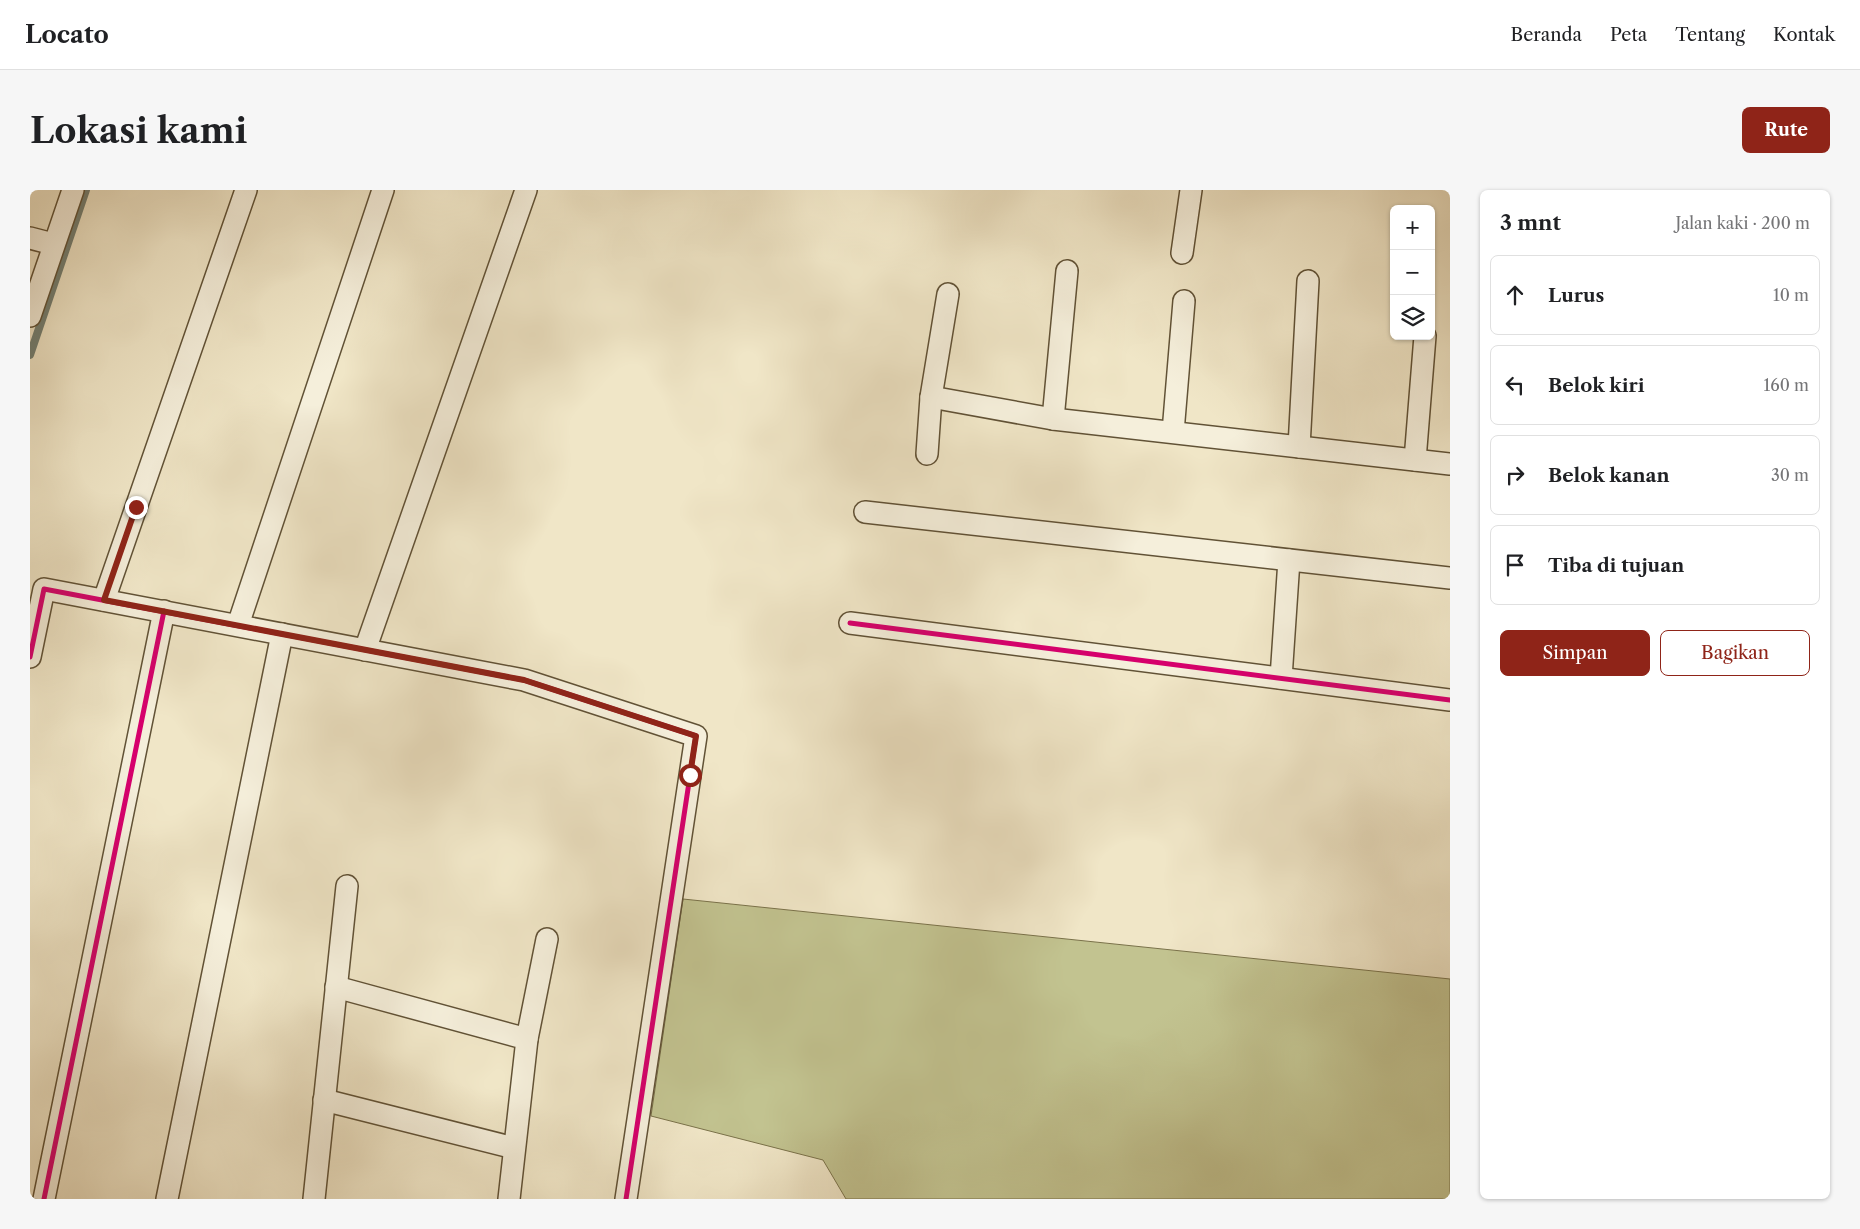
<!DOCTYPE html>
<html lang="id">
<head>
<meta charset="utf-8">
<style>
	:root { --surface:#fff; --page:#f6f6f6; --text:#202124; --muted:#757577; --line:#e0e0e0; --accent:#8f2418 }
	body { margin:0; font-family:"Libre Caslon Text",serif; background:var(--page); color:var(--text) }
	.controls { position:absolute; right:15px; top:15px; display:grid; overflow:hidden; border-radius:8px; box-shadow:0 1px 4px #0004 }
	.controls button { width:45px; height:45px; display:grid; place-items:center; padding:0; border:0; border-bottom:1px solid var(--line); background:var(--surface); color:var(--text); font:25px sans-serif }
	.stop { position:absolute; width:15px; height:15px; margin:-11px; border:4px solid #8f2418; border-radius:50%; background:#fff }
	.stop.end { background:#8f2418; border-color:#fff; box-shadow:0 1px 5px #0008 }
	.list { margin:0; padding:0; list-style:none }
	h2 { display:flex; justify-content:space-between; align-items:center; height:65px; margin:0; padding:0 20px; font-size:21px }
	h2 small { font-size:16px; font-weight:400; color:var(--muted) }
	.list li { display:grid; grid-template-columns:32px 1fr auto; gap:15px; align-items:center; box-sizing:border-box; height:80px; margin:0 10px 10px; padding:0 10px; border:1px solid var(--line); border-radius:8px }
	.list b { display:block; font-size:19px; white-space:nowrap }
	.list em { font-size:16px; font-style:normal; color:var(--muted) }
	.actions { display:flex; gap:10px; padding:15px 20px }
	.actions a { flex:1; padding:11px 0; border:1px solid var(--accent); border-radius:8px; text-align:center; font-size:18px; color:var(--accent) }
	.actions .main { background:var(--accent); color:#fff }
	.icon { flex:none; width:28px; height:28px; fill:none; stroke:currentColor; stroke-width:2; stroke-linecap:round; stroke-linejoin:round }
	.map { position:relative; flex:none; width:1420px; height:1009px; overflow:hidden; border-radius:8px }
	header { display:flex; align-items:center; gap:30px; box-sizing:border-box; height:70px; padding:0 25px; background:var(--surface); border-bottom:1px solid var(--line) }
	header strong { font-size:24px }
	nav { display:flex; gap:28px; margin-inline-start:auto; font-size:18px }
	.intro { display:flex; align-items:center; justify-content:space-between; box-sizing:border-box; height:120px; padding:0 30px }
	h1 { margin:0; font-size:35px }
	.button { padding:12px 22px; border-radius:8px; background:var(--accent); color:#fff; font-size:18px; font-weight:700 }
	main { display:flex; gap:30px; padding:0 30px }
	aside { flex:1; background:var(--surface); border-radius:8px; box-shadow:0 1px 4px #0004 }
	.map>svg:first-child { display:block }
</style>
</head>
<body>
<header>
<strong>Locato</strong>
<nav><a>Beranda</a><a>Peta</a><a>Tentang</a><a>Kontak</a></nav>
</header>
<div class="intro"><h1>Lokasi kami</h1><a class="button">Rute</a></div>
<main>
<div class="map">
<svg width="1420" height="1009" viewBox="0 0 1420 1009">
	<rect width="100%" height="100%" fill="#f0e6c7"/>
	<filter id="stains"><feTurbulence type="fractalNoise" baseFrequency=".004" numOctaves="4"/><feColorMatrix values="0 0 0 0 .2 0 0 0 0 .09 0 0 0 0 .02 0 0 0 .5 -.17"/></filter>
	<radialGradient id="worn" r=".72"><stop offset=".6" stop-color="#630" stop-opacity="0"/><stop offset="1" stop-color="#630" stop-opacity=".3"/></radialGradient>
	<!-- green -->
	<path fill="#c2c390" stroke="#7a724a" d="M653,709L1420,789V1009H816L793,970L621,926Z"/>
	<g fill="none" stroke-linecap="round" stroke-linejoin="round">
		<!-- stream -->
		<path stroke="#727f73" stroke-width="8" d="M0,165L56,0"/>
		<defs>
			<g id="street">
				<path d="M0,48L23,54"/>
				<path d="M1152,63L1161,0"/>
				<path d="M0,126L43,0"/>
				<path d="M901,207L1023,229L1420,274"/>
				<path d="M1023,229L1037,81"/>
				<path d="M1143,242L1154,111"/>
				<path d="M1269,257L1278,91"/>
				<path d="M897,264L901,207L918,104"/>
				<path d="M1385,270L1395,146"/>
				<path d="M835,322L1420,388"/>
				<path d="M74,410L216,0"/>
				<path d="M820,433L1420,510"/>
				<path d="M208,435L353,0"/>
				<path d="M335,460L496,0"/>
				<path d="M0,467L14,399L494,490L666,546L596,1009"/>
				<path d="M1251,488L1259,370"/>
				<path d="M306,797L497,849L479,1009"/>
				<path d="M497,849L517,749"/>
				<path d="M294,910L484,958"/>
				<path d="M14,1009L134,421"/>
				<path d="M137,1009L252,444"/>
				<path d="M284,1009L317,696"/>
			</g>
		</defs>
		<!-- street casing -->
		<use href="#street" stroke="#615236" stroke-width="24"/>
		<!-- street -->
		<use href="#street" stroke="#f5efdb" stroke-width="21"/>
		<defs>
			<g id="cycleway">
				<path d="M820,433L1420,510"/>
				<path d="M0,467L14,399L494,490L666,546L596,1009"/>
				<path d="M14,1009L134,421"/>
			</g>
		</defs>
		<!-- cycleway casing -->
		<use href="#cycleway" stroke="#f5efdb" stroke-width="8"/>
		<!-- cycleway -->
		<use href="#cycleway" stroke="#d6006c" stroke-width="5"/>
	</g>
	<g fill="none" stroke-linecap="round" stroke-linejoin="round">
		<!-- route -->
		<path stroke="#8f2418" stroke-width="6" d="M106,317L74,410L494,490L666,546L660,585"/>
	</g>
	<rect width="100%" height="100%" filter="url(#stains)"/>
	<rect width="100%" height="100%" fill="url(#worn)"/>
</svg>
<div class="controls">
<button>+</button>
<button>−</button>
<button><svg class="icon" aria-label="layers" viewBox="0 0 24 24"><path d="M12 4l9 5-9 5-9-5zM3 14l9 5 9-5"/></svg></button>
</div>
<div class="stop" style="left:660px;top:585px"></div>
<div class="stop end" style="left:106px;top:317px"></div>
</div>
<aside>
<h2>3 mnt<small>Jalan kaki · 200 m</small></h2>
<ul class="list">
<li><svg class="icon" aria-label="ahead" viewBox="0 0 24 24"><path d="M12 20V5M6 11l6-6 6 6"/></svg><div><b>Lurus</b></div><em>10 m</em></li>
<li><svg class="icon" aria-label="left" viewBox="0 0 24 24"><path d="M17 20v-9H6M10 6l-5 5 5 5"/></svg><div><b>Belok kiri</b></div><em>160 m</em></li>
<li><svg class="icon" aria-label="right" viewBox="0 0 24 24"><path d="M7 20v-9h11M14 6l5 5-5 5"/></svg><div><b>Belok kanan</b></div><em>30 m</em></li>
<li><svg class="icon" aria-label="arrive" viewBox="0 0 24 24"><path d="M6 21V4h12l-3 4 3 4H6"/></svg><div><b>Tiba di tujuan</b></div></li>
</ul>
<div class="actions"><a class="main">Simpan</a><a>Bagikan</a></div>
</aside>
</main>
</body>
</html>
